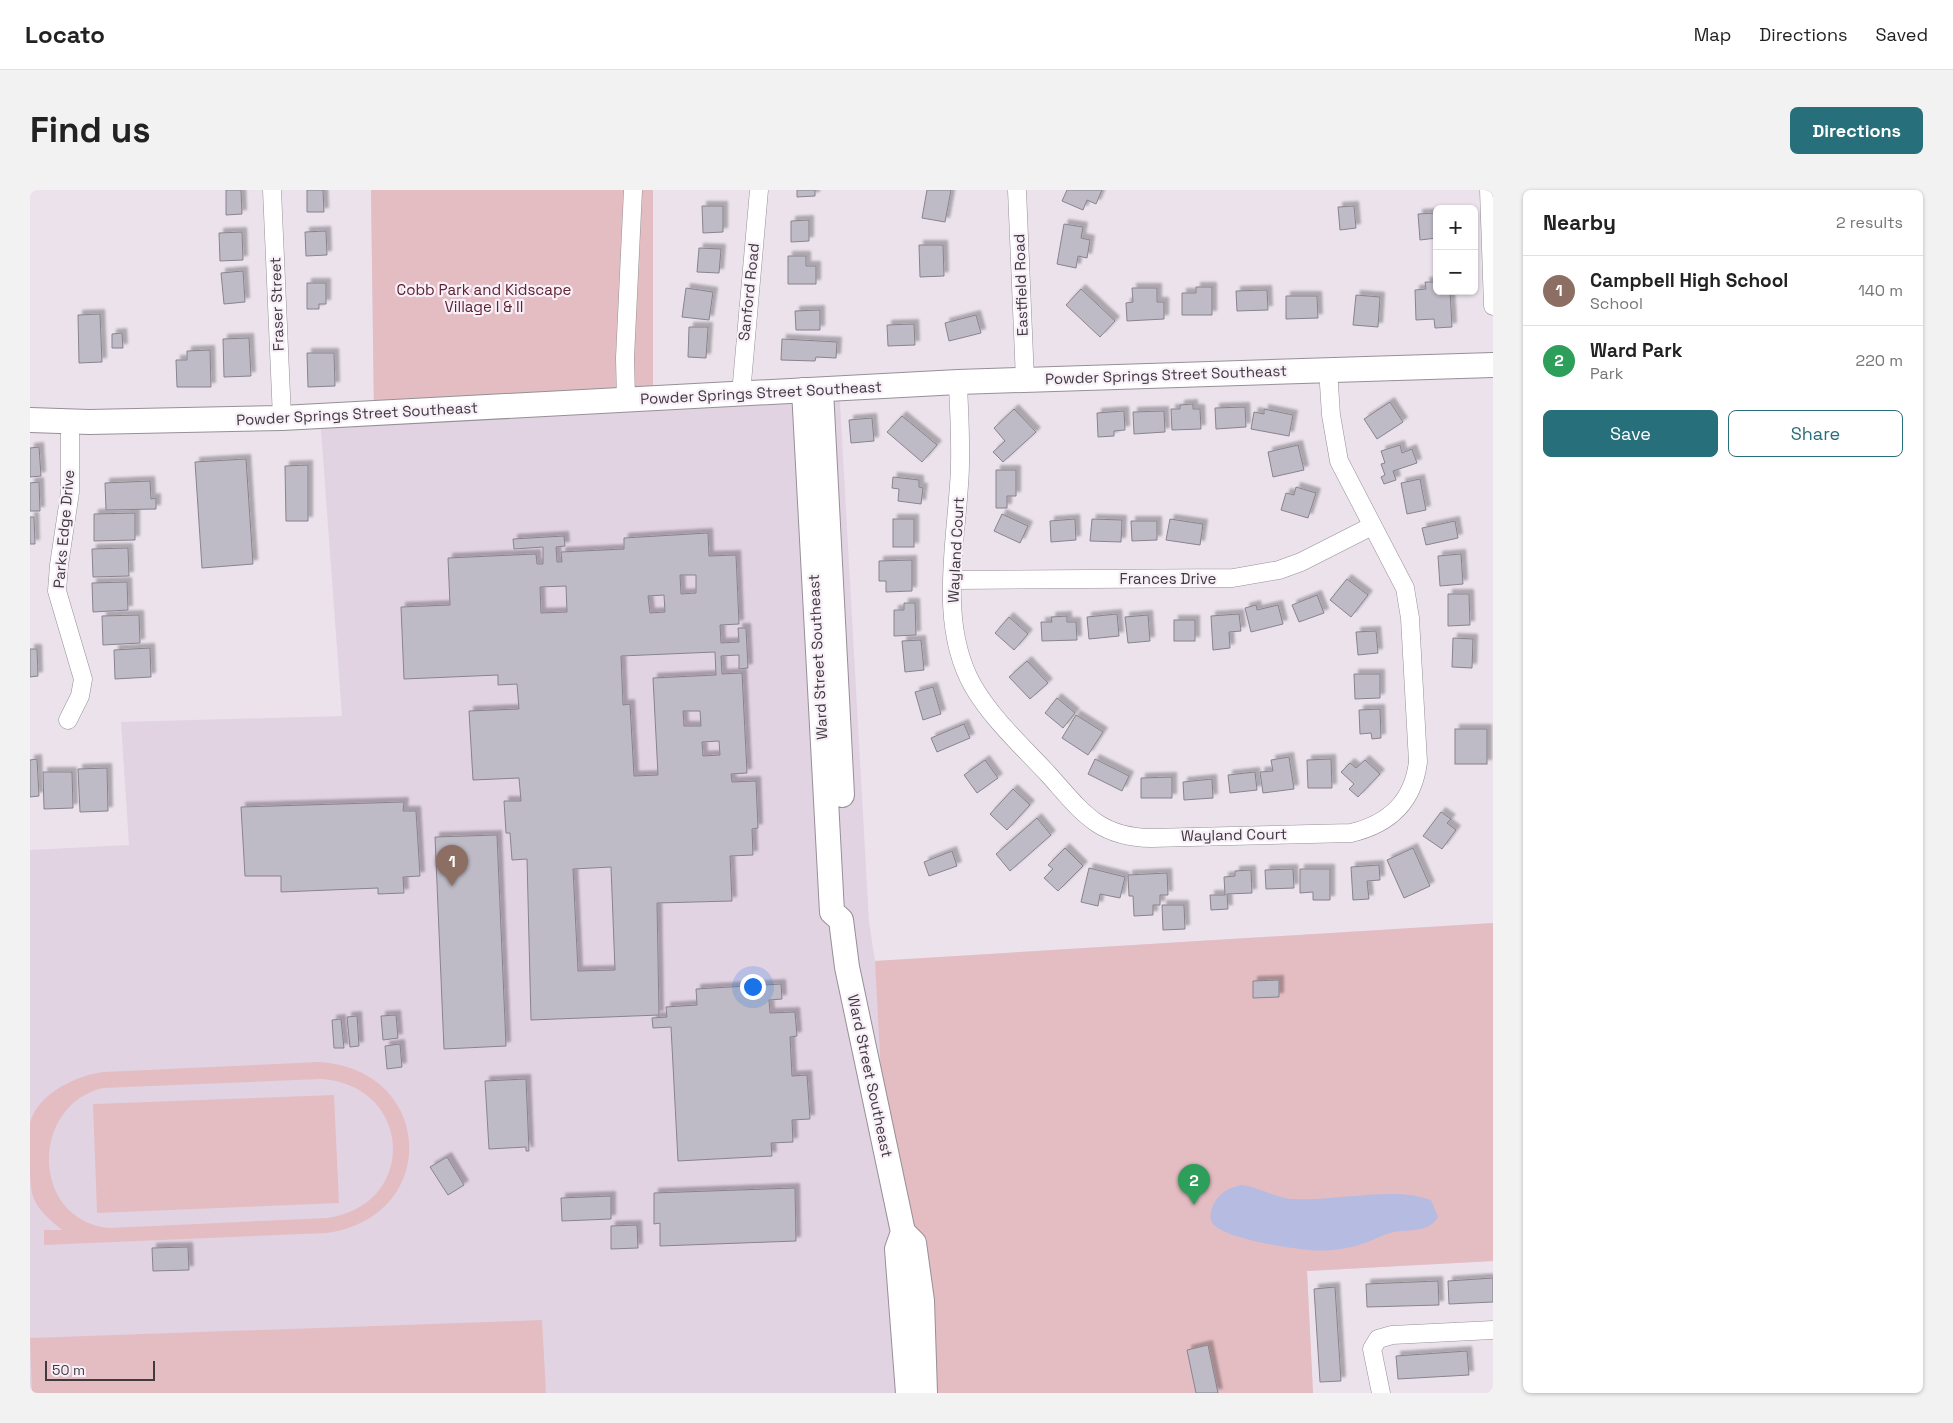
<!DOCTYPE html>
<html lang="en">
<head>
<meta charset="utf-8">
<style>
	:root { --surface:#fff; --page:#f2f2f2; --text:#222; --muted:#767676; --line:#e0e0e0; --accent:#276f7a }
	body { margin:0; font-family:"Space Grotesk",sans-serif; background:var(--page); color:var(--text) }
	.controls { position:absolute; right:15px; top:15px; display:grid; overflow:hidden; border-radius:8px; box-shadow:0 1px 4px #0004 }
	.controls button { width:45px; height:45px; display:grid; place-items:center; padding:0; border:0; border-bottom:1px solid var(--line); background:var(--surface); color:var(--text); font:25px sans-serif }
	.scale { position:absolute; left:15px; bottom:12px; width:110px; box-sizing:border-box; padding-left:5px; border:2px solid #3f3b3f; border-top:0; font-size:14px; line-height:18px; white-space:nowrap; color:#3f3b3f; -webkit-text-stroke:4px #f8eff9; paint-order:stroke }
	.you { position:absolute; left:722px; top:796px; width:18px; height:18px; margin:-12px; border:4px solid #fff; border-radius:50%; background:#1a73e8; box-shadow:0 0 0 8px #1a73e833 }
	.badge { display:grid; place-items:center; width:32px; height:32px; border-radius:50%; background:var(--accent); color:#fff; font-size:16px; font-weight:700 }
	.pin { position:absolute; translate:-50% -41px; filter:drop-shadow(0 1px 2px #0008) }
	.pin::after { content:''; position:absolute; top:26px; width:18px; height:15px; background:inherit; clip-path:polygon(0 0,100% 0,50% 100%) }
	.list { margin:0; padding:0; list-style:none }
	h2 { display:flex; justify-content:space-between; align-items:center; height:65px; margin:0; padding:0 20px; font-size:21px }
	h2 small { font-size:16px; font-weight:400; color:var(--muted) }
	.list li { display:grid; grid-template-columns:32px 1fr auto; gap:15px; align-items:center; box-sizing:border-box; height:70px; padding:0 20px; border-top:1px solid var(--line) }
	.list b { display:block; font-size:19px; white-space:nowrap }
	.list p { margin:0; font-size:16px; white-space:nowrap; color:var(--muted) }
	.list em { font-size:16px; font-style:normal; color:var(--muted) }
	.actions { display:flex; gap:10px; padding:15px 20px }
	.actions a { flex:1; padding:11px 0; border:1px solid var(--accent); border-radius:8px; text-align:center; font-size:18px; color:var(--accent) }
	.actions .main { background:var(--accent); color:#fff }
	.map { position:relative; flex:none; width:1463px; height:1203px; overflow:hidden; border-radius:8px }
	header { display:flex; align-items:center; gap:30px; box-sizing:border-box; height:70px; padding:0 25px; background:var(--surface); border-bottom:1px solid var(--line) }
	header strong { font-size:24px }
	nav { display:flex; gap:28px; margin-inline-start:auto; font-size:18px }
	.intro { display:flex; align-items:center; justify-content:space-between; box-sizing:border-box; height:120px; padding:0 30px }
	h1 { margin:0; font-size:35px }
	.button { padding:12px 22px; border-radius:8px; background:var(--accent); color:#fff; font-size:18px; font-weight:700 }
	main { display:flex; gap:30px; padding:0 30px }
	aside { flex:1; background:var(--surface); border-radius:8px; box-shadow:0 1px 4px #0004 }
	.map>svg:first-child { display:block }
</style>
</head>
<body>
<header>
<strong>Locato</strong>
<nav><a>Map</a><a>Directions</a><a>Saved</a></nav>
</header>
<div class="intro"><h1>Find us</h1><a class="button">Directions</a></div>
<main>
<div class="map">
<svg width="1463" height="1203" viewBox="0 0 1463 1203">
	<defs>
		<filter id="shadow"><feDropShadow dx="4.5" dy="-4.5" stdDeviation="1" flood-color="#0004"/></filter>
	</defs>
	<rect width="100%" height="100%" fill="#ebe2ec"/>
	<!-- built -->
	<path fill="#e2d3e3" d="M341,0H623V205L809,195L839,732L845,771L1463,733V1071L1277,1081L1283,1203H0V660L99,655L91,532L312,526L290,227L344,223Z"/>
	<!-- green -->
	<g fill="#e4bdc3" fill-rule="evenodd">
		<path d="M341,0H623V205L344,224Z"/>
		<path d="M1463,733V1071L1277,1081L1283,1203H904L855,960L845,771Z"/>
		<path d="M289,872C405,879 411,1027 297,1043L14,1055V1040H32C0,1014 0,1007 0,967C0,957 0,943 0,933C8,903 46,886 73,882ZM290,889C383,894 389,1015 297,1028L79,1038C0,1030 0,915 73,898Z"/>
		<path d="M304,905L309,1013L67,1023L63,914Z"/>
		<path d="M512,1130L516,1203H2L0,1148Z"/>
	</g>
	<!-- water -->
	<path fill="#b6bbe1" d="M1211,995C1230,997 1246,1009 1267,1009C1305,1011 1367,996 1401,1010L1408,1027C1399,1043 1380,1039 1364,1042C1353,1044 1342,1051 1332,1054C1316,1059 1296,1062 1279,1060C1258,1058 1198,1049 1184,1035C1178,1030 1181,1019 1184,1013C1190,1002 1199,998 1211,995Z"/>
	<!-- building -->
	<g fill="#bebac6" stroke="#88848f" fill-rule="evenodd" filter="url(#shadow)">
		<path d="M196,0H211L212,24L196,25Z"/>
		<path d="M277,0H293L294,22H277Z"/>
		<path d="M767,0H785V6L767,7Z"/>
		<path d="M897,0H921L915,32L892,28Z"/>
		<path d="M1037,0H1072L1066,14L1057,10L1053,20L1032,11Z"/>
		<path d="M672,16H693V42L673,43Z"/>
		<path d="M1324,16L1326,38L1310,40L1308,17Z"/>
		<path d="M1407,23V48L1390,50L1388,24Z"/>
		<path d="M779,30V51L761,52V31Z"/>
		<path d="M1034,34L1053,37L1051,48L1060,50L1057,68L1048,66L1046,78L1027,74Z"/>
		<path d="M296,41L297,65L276,66L275,42Z"/>
		<path d="M212,42L213,70L190,71L189,43Z"/>
		<path d="M889,55H913L914,86L890,87Z"/>
		<path d="M669,58L691,59L689,83L667,82Z"/>
		<path d="M758,66H776V76H786V94H758Z"/>
		<path d="M213,81L215,112L194,114L191,83Z"/>
		<path d="M1395,92H1407V101H1420L1422,137L1405,138L1404,129L1386,130L1385,100L1396,99Z"/>
		<path d="M277,93H296V114H289V119H277Z"/>
		<path d="M1166,97H1182V125H1152V103H1166Z"/>
		<path d="M656,98L683,102L679,130L652,127Z"/>
		<path d="M1102,98H1127V112H1134V129L1097,131L1096,113L1103,112Z"/>
		<path d="M1051,99L1085,131L1070,147L1036,115Z"/>
		<path d="M1237,100L1238,120L1207,121L1206,101Z"/>
		<path d="M1326,105L1350,107L1348,137L1323,135Z"/>
		<path d="M1256,106H1287L1288,128L1256,129Z"/>
		<path d="M790,120V140H766L765,121Z"/>
		<path d="M70,124L72,172L49,173L48,125Z"/>
		<path d="M946,125L951,143L919,151L915,133Z"/>
		<path d="M884,134L885,155L858,156L857,135Z"/>
		<path d="M659,137H678L676,168L658,167Z"/>
		<path d="M92,143L93,158H82V144Z"/>
		<path d="M219,148L221,186L194,187L193,149Z"/>
		<path d="M752,149L807,152L806,168L786,167L785,171L751,170Z"/>
		<path d="M180,160L181,197H147L146,170H157V161Z"/>
		<path d="M277,163H304L305,196L278,197Z"/>
		<path d="M1360,212L1373,232L1347,249L1334,229Z"/>
		<path d="M1163,214V219H1170L1171,239L1142,240L1141,219H1150V215Z"/>
		<path d="M1215,217L1216,237L1186,239L1185,218Z"/>
		<path d="M984,219L1006,242L973,272L963,262L975,251L964,238Z"/>
		<path d="M1234,219L1263,225L1259,246L1221,239L1224,222L1234,224Z"/>
		<path d="M1094,221L1095,240L1084,241V246L1068,247L1067,223Z"/>
		<path d="M1134,221L1135,242L1104,244L1103,222Z"/>
		<path d="M872,226L907,255L892,272L857,242Z"/>
		<path d="M842,228L844,251L821,253L819,230Z"/>
		<path d="M1268,255L1274,280L1243,287L1238,262Z"/>
		<path d="M1370,255L1372,263L1382,259L1387,273L1363,281L1366,290L1354,294L1351,287L1355,285L1351,274L1355,273L1351,261Z"/>
		<path d="M9,257L11,286L0,287V258Z"/>
		<path d="M216,269L223,374L172,378L165,272Z"/>
		<path d="M278,275V331H256L255,276Z"/>
		<path d="M966,280H986V306H977V318H966Z"/>
		<path d="M863,287L889,290V297L893,298L891,314L868,311L869,299L862,298Z"/>
		<path d="M1390,289L1396,320L1377,324L1371,293Z"/>
		<path d="M120,291L121,309L126,308V319L76,320L75,293Z"/>
		<path d="M9,292L10,321H0V293Z"/>
		<path d="M1266,297L1286,303L1278,328L1251,320L1256,303L1264,305Z"/>
		<path d="M105,323V350L64,351V324Z"/>
		<path d="M972,324L998,336L990,353L964,341Z"/>
		<path d="M0,327H4L5,354H0Z"/>
		<rect x="863" y="329" width="21" height="28"/>
		<path d="M1045,329L1046,350L1021,352L1020,331Z"/>
		<path d="M1062,329L1092,330L1091,352L1060,351Z"/>
		<path d="M1140,329L1173,334L1170,355L1136,350Z"/>
		<path d="M1101,331H1127V350L1102,351Z"/>
		<path d="M1425,331L1428,348L1396,355L1392,338Z"/>
		<path d="M678,343L679,366L706,365L709,434L690,435L691,453L709,452L708,438H716L718,478L709,479V465L691,466L692,484L712,483L717,583L701,584L702,592L726,591L728,638L722,639L723,665L700,666L702,711L627,713L629,825L501,830L497,669L482,670L480,643H476L474,611H491L489,588L443,590L439,521L489,519L487,494L468,495V485L374,489L371,417L420,415L418,368L506,364L507,374H513V357L484,359L483,349L534,346L535,356L526,357L527,372H532L531,362L594,359V348ZM650,385H666V403L651,404ZM536,396L537,422L511,423L510,397ZM634,405L635,422L620,423L618,406ZM685,462L686,485L623,488L628,585L604,586L600,514L593,515L591,466ZM653,521H670L671,536H654ZM689,551L690,565L673,566L672,552ZM581,677L585,780L548,781L543,679Z"/>
		<path d="M98,358L99,386L63,387L62,359Z"/>
		<path d="M1431,364L1433,394L1410,396L1408,366Z"/>
		<path d="M882,370V401L856,402V391H849V371Z"/>
		<path d="M1317,389L1338,405L1321,427L1300,410Z"/>
		<path d="M97,392L98,420L63,422L62,393Z"/>
		<path d="M1418,404H1439L1440,435L1418,436Z"/>
		<path d="M1287,405L1294,423L1269,432L1262,415Z"/>
		<path d="M874,413H885L886,445L864,446V420H874Z"/>
		<path d="M1226,415L1227,420L1248,415L1253,434L1221,442L1215,418Z"/>
		<path d="M1087,424L1089,446L1059,449L1057,427Z"/>
		<path d="M1209,424L1211,441L1199,442L1200,458L1183,460L1181,426Z"/>
		<path d="M109,425L110,453L73,455L72,426Z"/>
		<path d="M1118,425L1120,451L1098,453L1095,427Z"/>
		<path d="M1037,426V432H1046L1047,450L1012,451L1011,432H1022L1021,427Z"/>
		<path d="M979,427L998,444L984,460L965,443Z"/>
		<rect x="1144" y="430" width="21" height="21"/>
		<path d="M1346,441L1348,463L1328,465L1326,442Z"/>
		<path d="M1423,448L1443,449L1442,478L1422,477Z"/>
		<path d="M891,450L894,480L875,482L872,451Z"/>
		<path d="M120,458L121,487L85,489L84,460Z"/>
		<path d="M0,459H7L8,486L0,487Z"/>
		<path d="M997,471L1018,493L1000,509L979,487Z"/>
		<path d="M1324,484H1350V508L1325,509Z"/>
		<path d="M903,497L911,524L893,530L885,502Z"/>
		<path d="M1027,508L1045,523L1033,538L1015,523Z"/>
		<path d="M1350,519L1351,548L1342,549L1341,543L1330,544L1329,520Z"/>
		<path d="M1046,525L1073,542L1058,565L1032,548Z"/>
		<path d="M934,534L940,548L907,562L901,548Z"/>
		<rect x="1425" y="539" width="32" height="35"/>
		<path d="M1259,567L1264,599L1233,603L1230,582L1243,581L1241,570Z"/>
		<path d="M7,569L9,606L0,607V570Z"/>
		<path d="M1065,569L1099,586L1092,601L1058,584Z"/>
		<path d="M1301,569L1302,598H1278L1277,570Z"/>
		<path d="M955,570L968,588L947,603L934,585Z"/>
		<path d="M1335,570L1350,584L1328,607L1319,599L1324,594L1311,582L1320,573L1326,578Z"/>
		<path d="M77,578L78,621L50,622L48,579Z"/>
		<path d="M13,582H42L43,618L14,619Z"/>
		<path d="M1225,582L1227,600L1200,603L1198,585Z"/>
		<path d="M1142,587V608H1111V588Z"/>
		<path d="M1182,589L1183,608L1154,610L1153,592Z"/>
		<path d="M983,599L1000,615L977,640L960,624Z"/>
		<path d="M374,612L373,621H386L390,686L373,687L374,703L348,704V698L251,702V686H215L211,617Z"/>
		<path d="M1411,622L1421,629L1417,633L1426,640L1412,659L1393,646Z"/>
		<path d="M1007,628L1021,645L980,681L966,664Z"/>
		<path d="M467,645L476,856L414,859L405,647Z"/>
		<path d="M1035,658L1053,676L1028,701L1014,688L1023,679L1018,675Z"/>
		<path d="M1383,658L1400,696L1374,708L1357,670Z"/>
		<path d="M922,661L927,676L899,686L894,672Z"/>
		<path d="M1349,675L1350,690L1337,691L1339,709L1323,710L1321,677Z"/>
		<path d="M1059,678L1095,687L1090,708L1070,704L1068,716L1051,712Z"/>
		<path d="M1263,679L1264,698L1236,699L1235,680Z"/>
		<path d="M1270,679H1300V710H1283V702L1270,703Z"/>
		<path d="M1221,680L1222,703L1197,704L1198,719L1181,720L1180,705H1195L1194,687L1205,686V681Z"/>
		<path d="M1137,683L1138,705H1130V715H1123V725L1104,726L1103,706H1099L1098,685Z"/>
		<path d="M1132,715H1154L1155,739L1133,740Z"/>
		<path d="M1249,790V807L1223,808V791Z"/>
		<path d="M751,794L752,809L739,810L740,823L765,822L767,846L760,847L762,886L777,885L780,929L762,930L763,952L741,953L742,966L648,971L641,837L623,838L622,828L637,827L636,817L667,815L666,799Z"/>
		<path d="M366,825L368,848L353,850L351,826Z"/>
		<path d="M327,826L329,856L320,857L317,827Z"/>
		<path d="M311,829L314,858H304L302,830Z"/>
		<path d="M370,854L372,877L357,879L355,856Z"/>
		<path d="M496,889L499,961H496V957L459,959L455,891Z"/>
		<path d="M417,967L434,995L418,1005L400,977Z"/>
		<path d="M765,998L766,1051L630,1056V1033L624,1034V1003Z"/>
		<path d="M581,1006V1029L532,1031L531,1008Z"/>
		<path d="M607,1035L608,1058L581,1059V1036Z"/>
		<path d="M158,1057L159,1080L123,1081L122,1058Z"/>
		<path d="M1463,1088V1112L1419,1114L1418,1091Z"/>
		<path d="M1408,1091L1409,1115L1337,1117L1336,1094Z"/>
		<path d="M1305,1097L1311,1191L1290,1192L1284,1099Z"/>
		<path d="M1178,1155L1188,1203H1166L1157,1160Z"/>
		<path d="M1437,1161L1439,1185L1368,1189L1366,1166Z"/>
	</g>
	<g fill="none" stroke-linecap="round" stroke-linejoin="round">
		<defs>
			<g id="street">
				<path d="M242,0L252,228"/>
				<path d="M987,0L995,190"/>
				<path d="M1459,0L1463,116"/>
				<path d="M928,192C929,226 932,261 929,295C925,359 909,436 943,496C962,529 993,557 1019,585C1052,622 1068,647 1121,648L1321,643C1359,634 1383,612 1388,572L1380,428L1375,398L1309,271L1301,225L1298,179"/>
				<path d="M711,204L729,0"/>
				<path d="M596,210L595,168L603,0"/>
				<path d="M923,390L1203,388L1249,380L1271,372L1342,336"/>
				<path d="M38,530L50,506L53,489L27,401L29,375L40,302V232"/>
				<path d="M1351,1203L1342,1159L1348,1149L1362,1145L1463,1140"/>
			</g>
			<g id="secondary">
				<path d="M774,200L802,722L811,730L817,777L873,1042L867,1059L878,1203"/>
				<path d="M791,200L812,605"/>
				<path d="M0,230L59,232L252,228L928,192L1463,175"/>
				<path d="M873,1042L884,1053L892,1111L895,1203"/>
			</g>
		</defs>
		<!-- street casing -->
		<use href="#street" stroke="#978f98" stroke-width="19"/>
		<!-- secondary casing -->
		<use href="#secondary" stroke="#978f98" stroke-width="26"/>
		<!-- street -->
		<use href="#street" stroke="#fff" stroke-width="18"/>
		<!-- secondary -->
		<use href="#secondary" stroke="#fff" stroke-width="24"/>
	</g>
	<g text-anchor="middle" stroke-width="4.5" stroke-linejoin="round" paint-order="stroke">
		<!-- street labels -->
		<g font-size="15" fill="#3f3b3f" stroke="#f8eff9">
			<text transform="translate(991 95) rotate(-92)" y="5">Eastfield Road</text>
			<text transform="translate(719 102) rotate(-84)" y="5">Sanford Road</text>
			<text transform="translate(247 114) rotate(-92)" y="5">Fraser Street</text>
			<text transform="translate(1136 185) rotate(-2)" y="5">Powder Springs Street Southeast</text>
			<text transform="translate(731 203) rotate(-3)" y="5">Powder Springs Street Southeast</text>
			<text transform="translate(327 224) rotate(-3)" y="5">Powder Springs Street Southeast</text>
			<text transform="translate(34 339) rotate(-85)" y="5">Parks Edge Drive</text>
			<text transform="translate(926 360) rotate(-87)" y="5">Wayland Court</text>
			<text x="1138" y="394">Frances Drive</text>
			<text transform="translate(788 467) rotate(-93)" y="5">Ward Street Southeast</text>
			<text transform="translate(1204 645) rotate(-1)" y="5">Wayland Court</text>
			<text transform="translate(840 886) rotate(78)" y="5">Ward Street Southeast</text>
		</g>
		<!-- park labels -->
		<g font-size="15" fill="#5b232f" stroke="#f8eff9">
			<text x="454" y="105">Cobb Park and Kidscape<tspan x="454" dy="17">Village I &amp; II</tspan></text>
		</g>
	</g>
</svg>
<div class="controls">
<button>+</button>
<button>−</button>
</div>
<div class="scale">50 m</div>
<div class="you"></div>
<div class="pin badge" style="left:422px;top:696px;background:#8d6e63">1</div>
<div class="pin badge" style="left:1164px;top:1015px;background:#2e9e5b">2</div>
</div>
<aside>
<h2>Nearby<small>2 results</small></h2>
<ul class="list">
<li><span class="badge" style="background:#8d6e63">1</span><div><b>Campbell High School</b><p>School</p></div><em>140 m</em></li>
<li><span class="badge" style="background:#2e9e5b">2</span><div><b>Ward Park</b><p>Park</p></div><em>220 m</em></li>
</ul>
<div class="actions"><a class="main">Save</a><a>Share</a></div>
</aside>
</main>
</body>
</html>
